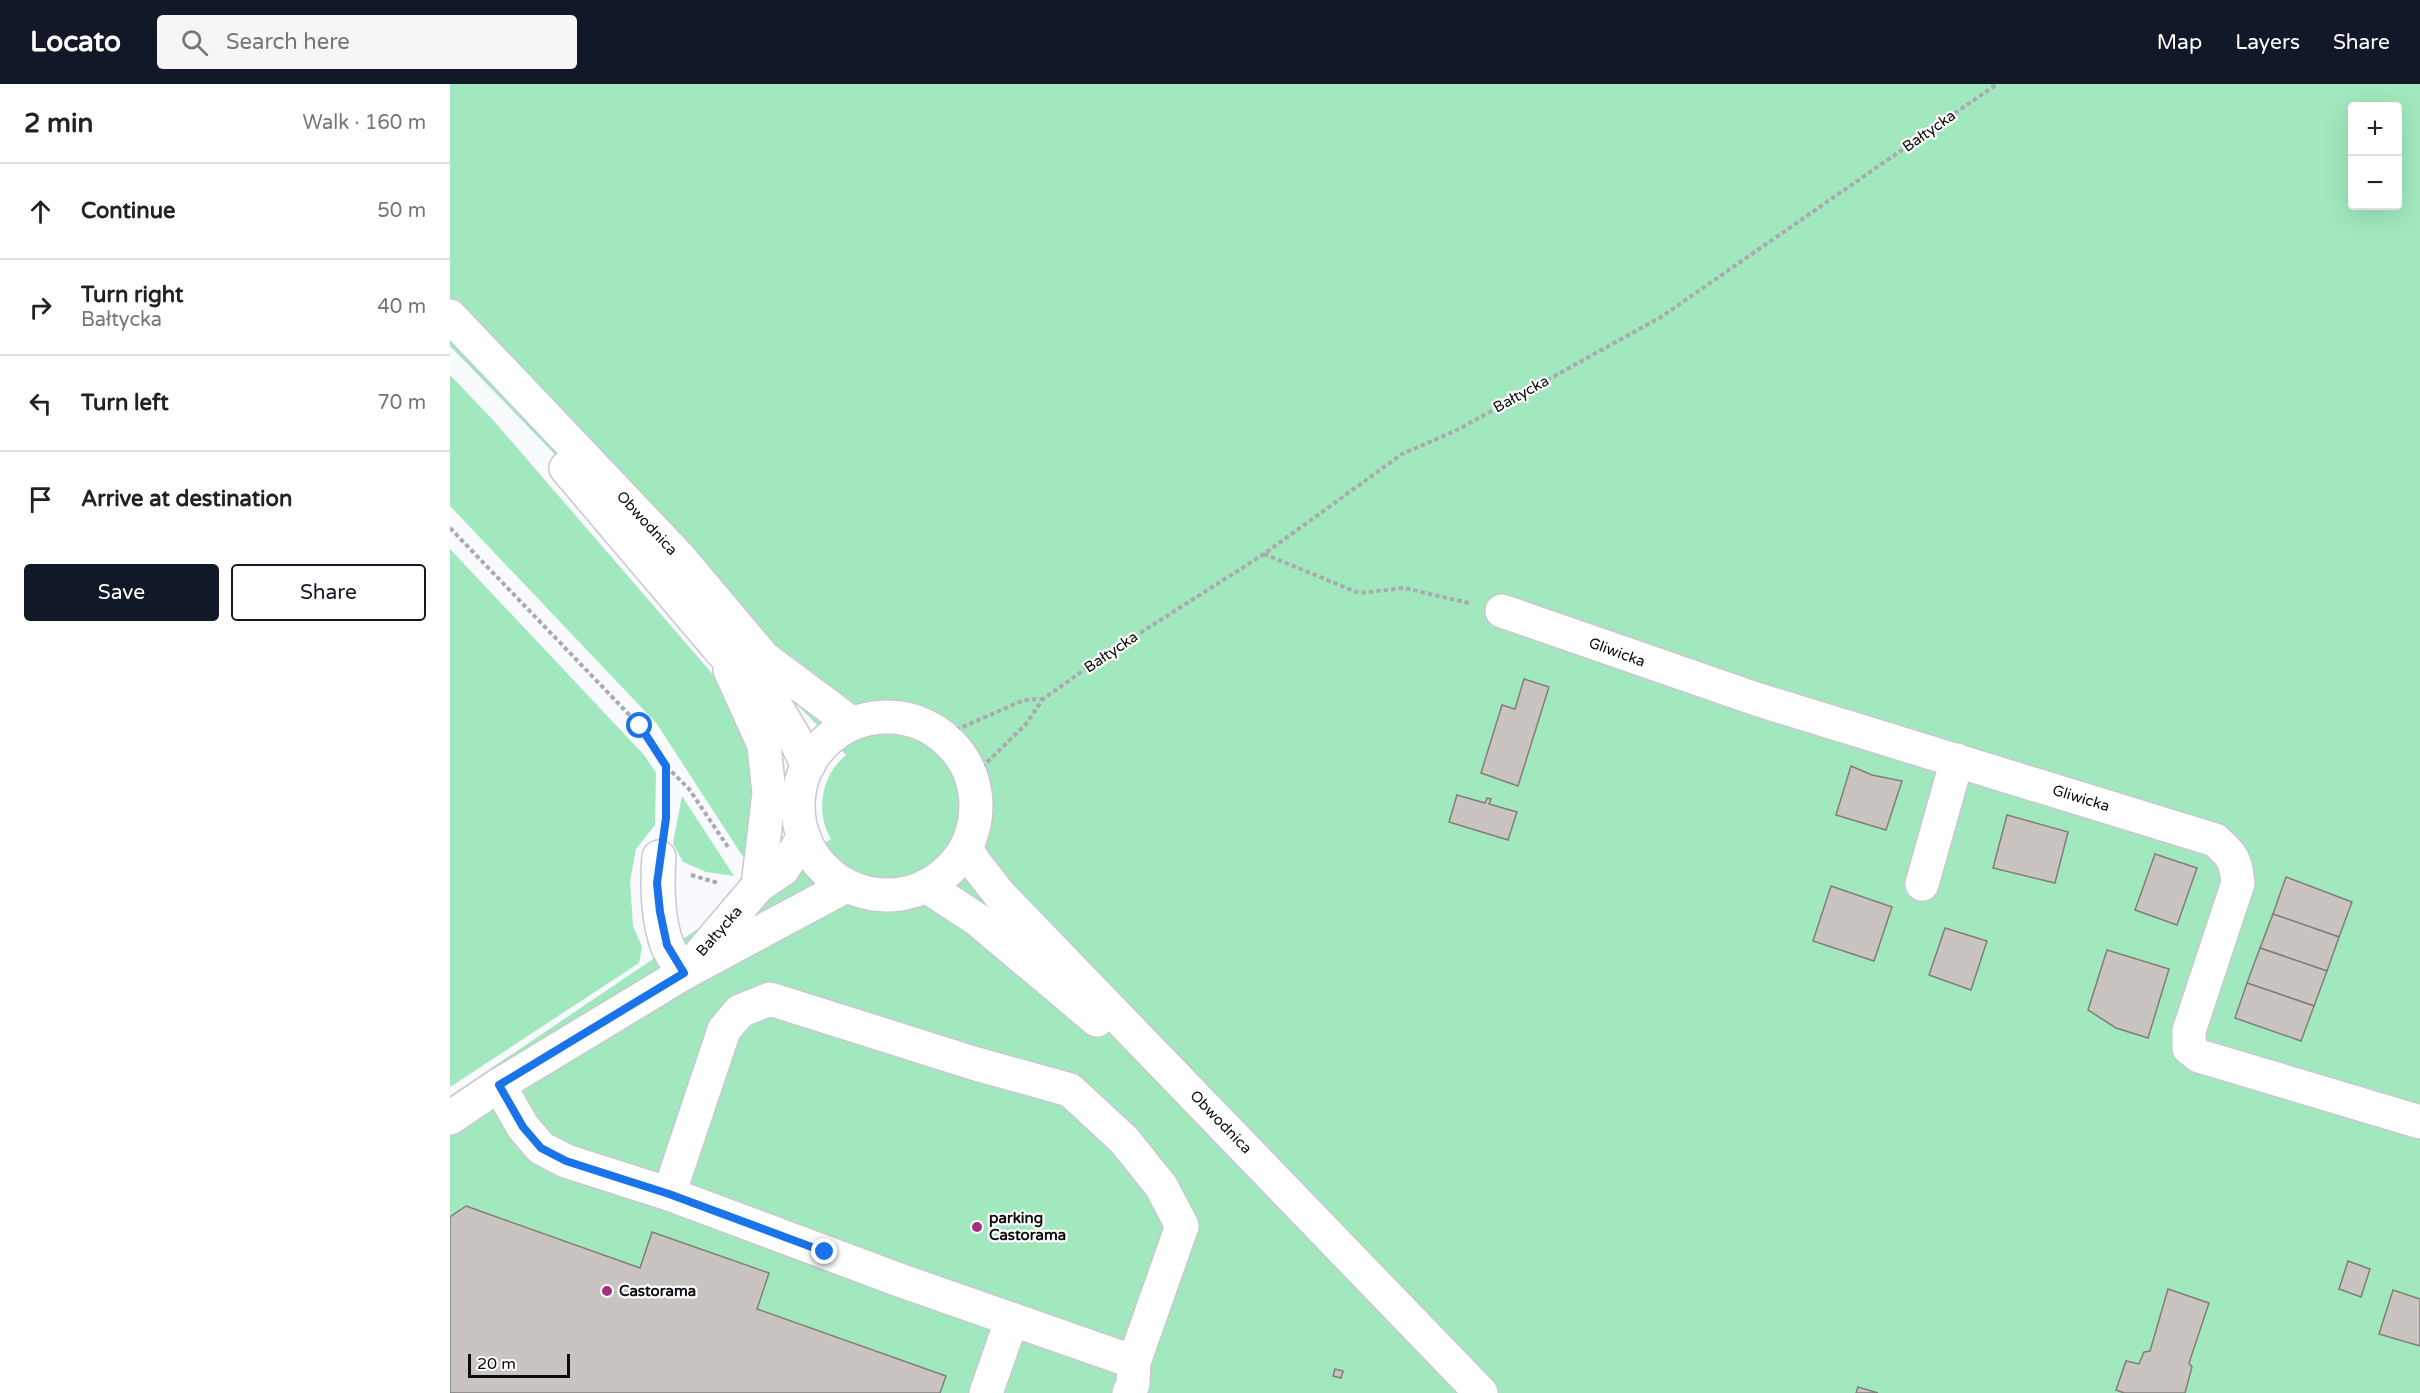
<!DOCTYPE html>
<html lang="en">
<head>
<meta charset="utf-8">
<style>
	:root { --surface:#fff; --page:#f6f6f6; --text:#222; --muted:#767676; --line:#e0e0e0; --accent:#111827 }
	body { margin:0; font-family:"Varela Round",sans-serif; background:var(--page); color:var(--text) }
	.controls { position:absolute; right:18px; top:18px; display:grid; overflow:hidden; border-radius:6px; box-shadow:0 6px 24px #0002 }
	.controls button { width:54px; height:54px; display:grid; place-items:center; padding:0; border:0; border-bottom:2px solid var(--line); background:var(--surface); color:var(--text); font:30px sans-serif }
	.scale { position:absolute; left:18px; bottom:15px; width:102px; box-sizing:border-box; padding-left:6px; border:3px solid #0c0c0e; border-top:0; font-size:16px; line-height:21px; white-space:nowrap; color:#0c0c0e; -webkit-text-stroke:4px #fff; paint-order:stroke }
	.stop { position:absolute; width:18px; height:18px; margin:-14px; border:4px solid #1a73e8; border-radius:50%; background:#fff }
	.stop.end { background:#1a73e8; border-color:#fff; box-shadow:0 2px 6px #0008 }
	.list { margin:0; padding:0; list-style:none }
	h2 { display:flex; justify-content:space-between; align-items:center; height:78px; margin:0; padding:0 24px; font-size:26px }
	h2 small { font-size:20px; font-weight:400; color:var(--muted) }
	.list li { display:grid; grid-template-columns:39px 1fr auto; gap:18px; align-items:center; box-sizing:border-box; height:96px; padding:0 24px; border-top:2px solid var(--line) }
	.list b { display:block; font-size:22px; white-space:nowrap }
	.list p { margin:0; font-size:20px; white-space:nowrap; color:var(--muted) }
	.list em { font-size:20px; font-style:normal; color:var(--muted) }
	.actions { display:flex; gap:12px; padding:18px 24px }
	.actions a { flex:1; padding:14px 0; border:2px solid var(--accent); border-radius:6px; text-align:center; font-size:21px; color:var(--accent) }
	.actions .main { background:var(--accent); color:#fff }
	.icon { flex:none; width:33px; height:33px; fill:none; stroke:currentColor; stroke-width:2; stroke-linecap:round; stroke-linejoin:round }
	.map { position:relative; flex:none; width:1970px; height:1309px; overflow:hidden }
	header { display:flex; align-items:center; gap:36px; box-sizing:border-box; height:84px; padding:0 30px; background:var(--accent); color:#fff }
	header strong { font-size:28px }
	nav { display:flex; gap:33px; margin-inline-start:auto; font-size:21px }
	.search { width:420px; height:54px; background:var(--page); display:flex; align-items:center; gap:15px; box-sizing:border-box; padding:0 21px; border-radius:6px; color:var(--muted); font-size:22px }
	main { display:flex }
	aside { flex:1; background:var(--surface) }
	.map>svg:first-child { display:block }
</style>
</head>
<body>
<header>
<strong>Locato</strong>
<div class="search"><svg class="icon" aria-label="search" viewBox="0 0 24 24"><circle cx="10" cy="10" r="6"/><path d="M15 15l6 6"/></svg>Search here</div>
<nav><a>Map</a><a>Layers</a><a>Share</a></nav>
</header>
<main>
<aside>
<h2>2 min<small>Walk · 160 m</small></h2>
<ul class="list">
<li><svg class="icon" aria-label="ahead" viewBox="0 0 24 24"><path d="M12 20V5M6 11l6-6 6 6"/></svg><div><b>Continue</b></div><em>50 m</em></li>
<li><svg class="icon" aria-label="right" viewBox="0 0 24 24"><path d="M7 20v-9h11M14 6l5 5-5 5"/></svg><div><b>Turn right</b><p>Bałtycka</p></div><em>40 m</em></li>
<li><svg class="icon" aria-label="left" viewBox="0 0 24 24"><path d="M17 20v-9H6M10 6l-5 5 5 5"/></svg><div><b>Turn left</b></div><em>70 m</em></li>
<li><svg class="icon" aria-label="arrive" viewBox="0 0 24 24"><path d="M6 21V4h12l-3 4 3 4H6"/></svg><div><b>Arrive at destination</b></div></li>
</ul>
<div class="actions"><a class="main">Save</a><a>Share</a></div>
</aside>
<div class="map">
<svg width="1970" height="1309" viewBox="0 0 1970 1309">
	<rect width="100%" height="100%" fill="#f9fafe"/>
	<!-- green -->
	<g fill="#a1e8be" fill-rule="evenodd">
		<path d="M0,0H1970V1309H0V1012L381,755C365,729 371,691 396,671L0,262ZM1902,22H1948V122H1902Z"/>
		<path d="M0,291L43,336L260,587L282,618L296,648L304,713L301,744L293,773L207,640L0,422Z"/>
		<path d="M0,465L195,672L206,689L205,741L186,765L180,797L183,842L192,863L189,879L0,1003Z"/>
		<path d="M232,712L284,792L256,788L233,778L223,759Z"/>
	</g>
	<!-- building -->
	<g fill="#c9c4bf" stroke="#837e79" stroke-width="1.5">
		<path d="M1074,595L1099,603L1068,702L1031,689L1052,621L1065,625Z"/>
		<path d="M1401,682L1422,691L1452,697L1436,746L1386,731Z"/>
		<path d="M1007,711L1035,719L1037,714L1041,715L1039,720L1067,728L1058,756L999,738Z"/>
		<path d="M1557,731L1618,748L1605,799L1543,784Z"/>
		<path d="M1705,770L1747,784L1727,841L1685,826Z"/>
		<path d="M1836,793L1902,818L1889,853L1823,830Z"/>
		<path d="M1381,802L1442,823L1424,877L1363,857Z"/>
		<path d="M1823,830L1889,853L1877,887L1810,864Z"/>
		<path d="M1495,844L1537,857L1521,906L1479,891Z"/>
		<path d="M1810,864L1877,887L1864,922L1797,899Z"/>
		<path d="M1657,866L1719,885L1698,954L1666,944L1638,926Z"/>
		<path d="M1797,899L1864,922L1851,957L1785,934Z"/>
		<path d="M16,1122L190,1184L202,1148L319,1189L307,1225L496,1292L490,1309H0V1133Z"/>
		<path d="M1898,1177L1920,1185L1911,1213L1889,1205Z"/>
		<path d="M1718,1205L1759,1219L1739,1279L1742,1283L1735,1309H1674L1666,1306L1676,1277L1689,1280L1694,1268L1700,1267Z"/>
		<path d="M1943,1206L1970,1215V1262L1929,1250Z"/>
		<path d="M885,1285L893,1287L891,1294L883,1292Z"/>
		<path d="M1408,1303L1428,1309H1406Z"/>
	</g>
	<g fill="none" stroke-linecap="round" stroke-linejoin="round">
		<defs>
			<g id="minor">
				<path d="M1052,527L1309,616L1765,756C1782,771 1786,776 1788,799L1739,947V964L1749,972L1970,1038"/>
				<path d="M209,773C207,801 207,833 217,861C221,871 229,880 234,889"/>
				<path d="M1472,800L1507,676"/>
				<path d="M241,881L308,802L333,785L354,753"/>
				<path d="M49,1001L73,1043L91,1064L116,1077L219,1110L452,1197L684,1278L732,1142L711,1102L674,1056L620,1006L523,979L320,915L290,927L274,946L219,1110"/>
				<path d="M0,1034L49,1001L234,889L396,802"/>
				<path d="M536,1309L562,1235"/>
				<path d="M679,1309L683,1300L684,1278"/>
			</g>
			<g id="highway">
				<path d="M0,232L229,473L314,574L401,639"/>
				<path d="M116,384L272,568L324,619L344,653L358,682"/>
				<path d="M280,586L314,661L319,709L308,802"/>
				<circle cx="437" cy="722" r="89"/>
				<path d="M516,764L524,778L550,811L1031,1309"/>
				<path d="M476,802L528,836L647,936"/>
			</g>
		</defs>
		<!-- minor casing -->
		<use href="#minor" stroke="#c7c9cf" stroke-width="36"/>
		<!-- highway casing -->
		<use href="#highway" stroke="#c7c9cf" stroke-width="36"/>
		<!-- path -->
		<g stroke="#ababaf" stroke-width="4" stroke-dasharray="4.5 3" stroke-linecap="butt">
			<path d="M0,444L190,642L216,682L239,705L278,763"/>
			<path d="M814,470L909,509L954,504L1019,519"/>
			<path d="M492,652L574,616L592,615"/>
			<path d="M521,694L576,640L593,615L651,574L814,470L952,370L1007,346L1211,233L1547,0"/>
			<path d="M215,741L216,683"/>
			<path d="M241,791L268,799"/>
		</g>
		<!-- minor -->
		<use href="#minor" stroke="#fff" stroke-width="33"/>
		<!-- highway -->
		<use href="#highway" stroke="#fff" stroke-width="33"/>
	</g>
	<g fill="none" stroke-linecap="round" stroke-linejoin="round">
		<!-- route -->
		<path stroke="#1a73e8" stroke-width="8" d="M190,642L216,682V734L207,799L210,828L217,861L234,889L49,1001L73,1043L91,1064L116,1077L219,1110L375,1168"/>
	</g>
	<!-- markers -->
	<g fill="#a62d82" stroke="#fff" stroke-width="2">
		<circle cx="527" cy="1143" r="6"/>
		<circle cx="157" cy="1207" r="6"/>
	</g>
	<g text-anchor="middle" stroke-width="4.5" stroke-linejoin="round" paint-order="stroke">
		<!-- street labels -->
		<g font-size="15" fill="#0c0c0e" stroke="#fff">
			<text transform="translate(1479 47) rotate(-35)" y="5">Bałtycka</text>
			<text transform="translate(1071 310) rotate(-29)" y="5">Bałtycka</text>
			<text transform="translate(197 439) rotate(47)" y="5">Obwodnica</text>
			<text transform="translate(661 568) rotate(-34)" y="5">Bałtycka</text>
			<text transform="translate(1167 568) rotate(20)" y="5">Gliwicka</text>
			<text transform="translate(1631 714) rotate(17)" y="5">Gliwicka</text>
			<text transform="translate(269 847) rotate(-49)" y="5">Bałtycka</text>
			<text transform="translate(771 1038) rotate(46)" y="5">Obwodnica</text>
		</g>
		<!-- poi labels -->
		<g font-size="15" font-weight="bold" fill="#0c0c0e" stroke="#fff" text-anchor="start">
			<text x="539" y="1139">parking<tspan x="539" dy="17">Castorama</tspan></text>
			<text x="169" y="1212">Castorama</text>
		</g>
	</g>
</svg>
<div class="controls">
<button>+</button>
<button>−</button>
</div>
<div class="scale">20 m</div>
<div class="stop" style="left:190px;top:642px"></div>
<div class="stop end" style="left:375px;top:1168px"></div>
</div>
</main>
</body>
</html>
